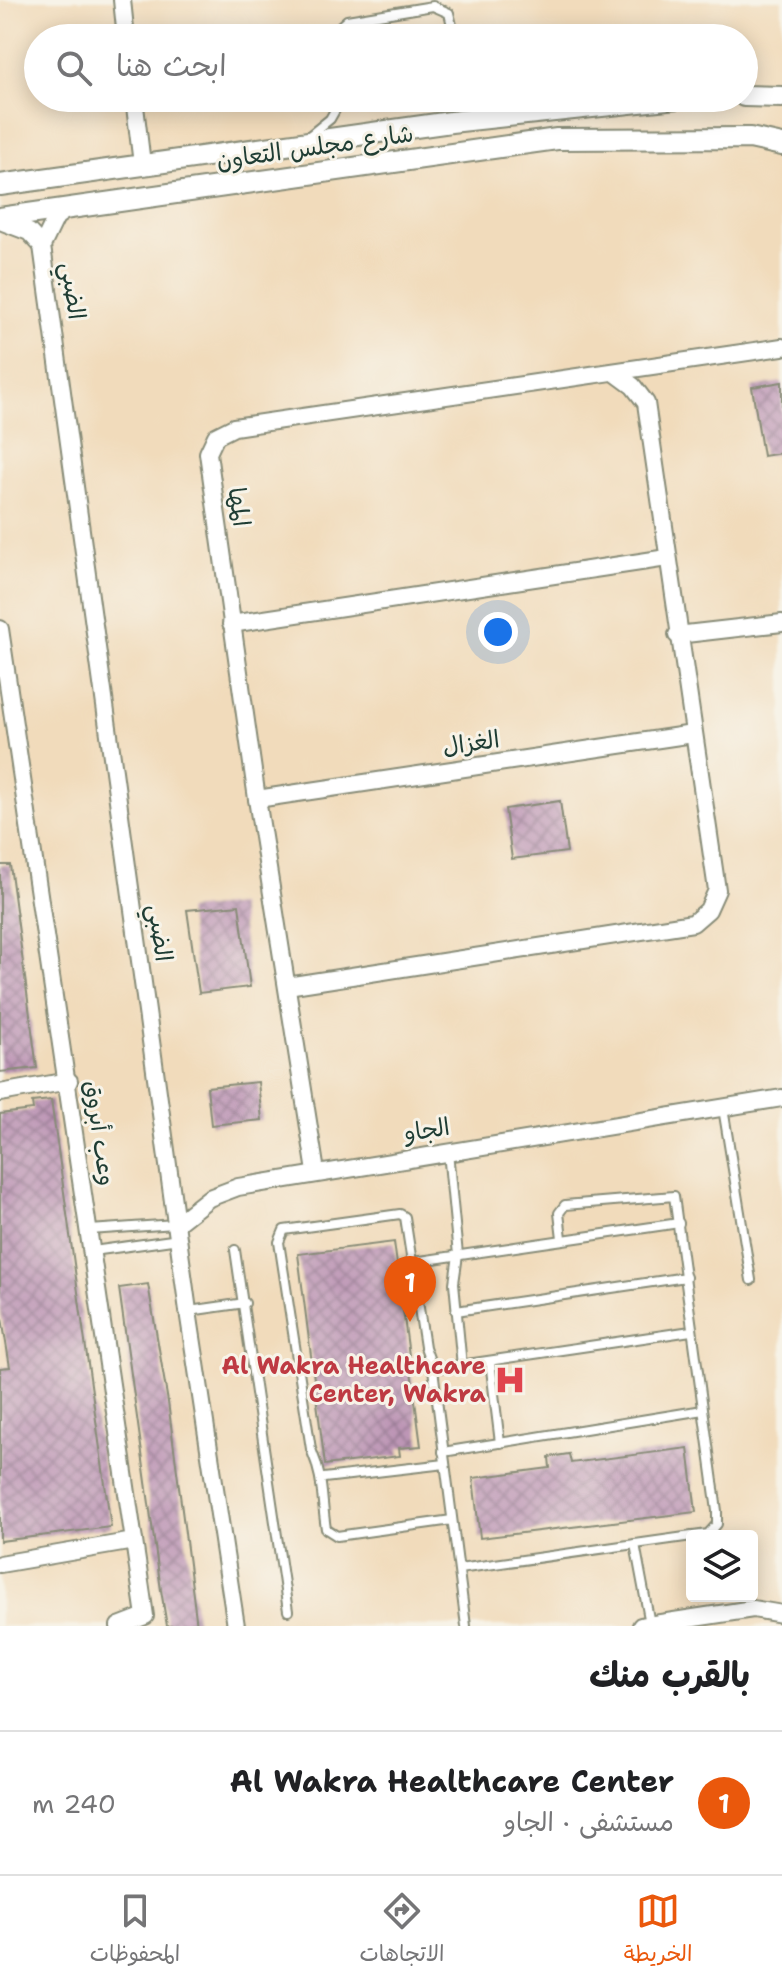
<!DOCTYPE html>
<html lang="ar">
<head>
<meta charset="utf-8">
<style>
	:root { --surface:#fff; --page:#f2f2f2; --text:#202124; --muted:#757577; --line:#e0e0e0; --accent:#ea580c }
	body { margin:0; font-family:"Shantell Sans","Playpen Sans Arabic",sans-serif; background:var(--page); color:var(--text); direction:rtl }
	.controls { position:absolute; right:24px; bottom:24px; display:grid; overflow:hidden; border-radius:8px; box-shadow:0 4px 20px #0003 }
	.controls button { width:72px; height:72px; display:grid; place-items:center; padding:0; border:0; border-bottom:2px solid var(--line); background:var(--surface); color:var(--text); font:40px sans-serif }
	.you { position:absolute; left:498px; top:632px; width:28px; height:28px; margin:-20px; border:6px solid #fff; border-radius:50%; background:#1a73e8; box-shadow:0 0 0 12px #1a73e833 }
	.badge { display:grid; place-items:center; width:52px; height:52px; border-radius:50%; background:var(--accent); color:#fff; font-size:26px; font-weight:700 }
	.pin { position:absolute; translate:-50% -66px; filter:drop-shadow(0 2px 4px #0008) }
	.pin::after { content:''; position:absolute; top:42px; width:28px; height:24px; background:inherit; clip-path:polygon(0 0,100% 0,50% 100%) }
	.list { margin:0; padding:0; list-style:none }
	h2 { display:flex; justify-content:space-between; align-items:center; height:104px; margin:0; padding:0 32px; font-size:34px }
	h2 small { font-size:26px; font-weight:400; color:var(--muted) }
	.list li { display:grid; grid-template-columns:52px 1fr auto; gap:24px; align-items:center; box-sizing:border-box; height:144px; padding:0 32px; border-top:2px solid var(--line) }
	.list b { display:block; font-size:30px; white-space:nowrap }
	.list p { margin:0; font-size:26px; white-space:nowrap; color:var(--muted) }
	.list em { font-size:26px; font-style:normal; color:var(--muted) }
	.icon { flex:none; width:44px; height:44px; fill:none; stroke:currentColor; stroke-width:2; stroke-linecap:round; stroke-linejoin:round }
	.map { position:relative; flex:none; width:782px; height:1626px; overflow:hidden; direction:ltr }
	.search { position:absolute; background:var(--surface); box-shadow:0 4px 20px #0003; left:24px; right:24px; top:24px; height:88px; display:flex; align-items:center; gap:20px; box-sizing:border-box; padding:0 28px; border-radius:44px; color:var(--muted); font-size:30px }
	.sheet { height:248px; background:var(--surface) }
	nav { display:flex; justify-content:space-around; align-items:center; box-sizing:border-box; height:112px; border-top:2px solid var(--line); background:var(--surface); font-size:22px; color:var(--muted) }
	nav a { display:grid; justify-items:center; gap:4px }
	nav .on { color:var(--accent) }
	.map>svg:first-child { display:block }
</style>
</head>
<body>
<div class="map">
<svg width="782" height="1626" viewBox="0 0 782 1626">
	<defs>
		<pattern id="building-cross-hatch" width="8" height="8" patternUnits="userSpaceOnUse" patternTransform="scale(2)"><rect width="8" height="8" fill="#bd96b6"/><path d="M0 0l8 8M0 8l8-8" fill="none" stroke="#997c95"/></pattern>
	</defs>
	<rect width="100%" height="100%" fill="#f7f3e8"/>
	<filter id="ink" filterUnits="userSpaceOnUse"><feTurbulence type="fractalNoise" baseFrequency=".0125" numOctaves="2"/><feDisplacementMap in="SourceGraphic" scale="16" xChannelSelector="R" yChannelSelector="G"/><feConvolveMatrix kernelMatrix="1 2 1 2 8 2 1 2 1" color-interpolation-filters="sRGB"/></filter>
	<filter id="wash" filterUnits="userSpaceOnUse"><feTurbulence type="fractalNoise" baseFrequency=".006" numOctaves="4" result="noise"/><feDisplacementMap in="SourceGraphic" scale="32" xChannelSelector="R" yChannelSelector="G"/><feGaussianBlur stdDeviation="1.8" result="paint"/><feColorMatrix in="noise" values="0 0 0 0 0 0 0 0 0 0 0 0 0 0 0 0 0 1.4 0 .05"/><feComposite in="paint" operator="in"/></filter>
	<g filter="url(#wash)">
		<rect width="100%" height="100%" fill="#f1dbbb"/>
		<g id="blocks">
			<!-- building -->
			<g fill="url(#building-cross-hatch)">
				<path d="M782,382V453L763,456L752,387Z"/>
				<path d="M560,801L567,852L512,859L505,809Z"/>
				<path d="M0,865H10L37,1068L0,1072Z"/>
				<path d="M239,905L250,987L199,993L187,910Z"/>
				<path d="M258,1082L262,1120L211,1125L207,1087Z"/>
				<path d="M51,1100L111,1527L0,1541V1368L10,1367L0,1306V1114L33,1110L32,1102Z"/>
				<path d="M394,1242L421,1446L399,1448L400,1456L325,1465L298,1254Z"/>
				<path d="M148,1284L168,1402L197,1626H167L161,1590L119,1288Z"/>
				<path d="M688,1448L696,1512L480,1538L473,1478L550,1468L549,1457L569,1454L571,1463Z"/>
			</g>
		</g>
	</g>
	<g filter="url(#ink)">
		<use href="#blocks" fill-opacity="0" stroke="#888c78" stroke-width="2"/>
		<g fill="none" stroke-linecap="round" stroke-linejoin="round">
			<defs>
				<g id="service">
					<path d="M336,38L337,29L347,20L433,6L449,13L455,38"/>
					<path d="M437,38L454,35"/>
					<path d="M498,98L518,101L545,98"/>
					<path d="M309,136L330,119L342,98"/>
					<path d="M723,1108L751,1280"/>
					<path d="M448,1152L458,1255L454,1283L462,1366"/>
					<path d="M90,1230L175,1224"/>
					<path d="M562,1238L559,1213L565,1205L674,1196L717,1511V1524L708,1534L693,1536"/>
					<path d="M235,1250L288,1611"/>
					<path d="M93,1251L179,1239"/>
					<path d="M413,1262L679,1223"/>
					<path d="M189,1311L245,1303"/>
					<path d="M456,1311L686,1277"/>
					<path d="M490,1361L500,1443"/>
					<path d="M433,1369L691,1331"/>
					<path d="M443,1452L703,1410"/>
					<path d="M324,1478L445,1464"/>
					<path d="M452,1520L337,1536L326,1529C321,1497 324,1479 311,1449L279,1242L284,1230L400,1214L405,1217L425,1347L433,1369L466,1626"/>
					<path d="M635,1544L650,1624"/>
					<path d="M459,1569L692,1536"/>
				</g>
				<g id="minor">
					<path d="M122,0L126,38"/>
					<path d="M134,98L142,164"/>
					<path d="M69,208L56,217L42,246L188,1311L236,1626"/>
					<path d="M0,221L29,232L42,246"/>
					<path d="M231,624L667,558"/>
					<path d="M0,629L145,1616L119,1626"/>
					<path d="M677,635L782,623"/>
					<path d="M257,799L693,734"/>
					<path d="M287,986L693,923L708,910L717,890L646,403L633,386L614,372"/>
					<path d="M0,1093L69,1081"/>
					<path d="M316,1172L257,799L208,453L216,436L234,427L782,347"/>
					<path d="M176,1224L209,1198L238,1187L782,1098"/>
					<path d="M0,1564L134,1541"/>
					<path d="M641,1626L753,1609L782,1614"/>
				</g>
				<g id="tertiary">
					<path d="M744,96L782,97"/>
					<path d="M0,185L451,122L677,98"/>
					<path d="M0,218L557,139L750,138L782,145"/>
				</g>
			</defs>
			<!-- service casing -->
			<use href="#service" stroke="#888c78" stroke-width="12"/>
			<!-- minor casing -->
			<use href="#minor" stroke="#888c78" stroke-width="20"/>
			<!-- tertiary casing -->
			<use href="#tertiary" stroke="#888c78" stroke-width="24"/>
			<!-- service -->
			<use href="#service" stroke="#fff" stroke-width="8"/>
			<!-- minor -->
			<use href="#minor" stroke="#fff" stroke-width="16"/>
			<!-- tertiary -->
			<use href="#tertiary" stroke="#fff" stroke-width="20"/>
		</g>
	</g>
	<!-- icons -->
	<defs>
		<symbol id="hospital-bare" viewBox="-9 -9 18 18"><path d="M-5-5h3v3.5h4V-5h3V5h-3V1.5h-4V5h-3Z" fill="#e0444e" stroke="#f7f3e8" stroke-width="2.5" paint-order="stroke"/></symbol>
	</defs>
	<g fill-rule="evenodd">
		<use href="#hospital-bare" x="488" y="1358" width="44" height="44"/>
	</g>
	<g text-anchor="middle" stroke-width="6" stroke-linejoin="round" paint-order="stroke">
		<!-- street labels -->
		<g font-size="24" fill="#1f3d34" stroke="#f7f3e8">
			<text transform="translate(315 147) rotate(-8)" y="8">شارع مجلس التعاون</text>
			<text transform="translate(73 291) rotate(82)" y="8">الضبي</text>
			<text transform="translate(239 507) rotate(82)" y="8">المها</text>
			<text transform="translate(471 743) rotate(-8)" y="8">الغزال</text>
			<text transform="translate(160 933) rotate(82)" y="8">الضبي</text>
			<text transform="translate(427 1130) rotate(-9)" y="8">الجاو</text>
			<text transform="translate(100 1133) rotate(82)" y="8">وعب أبروق</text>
		</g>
		<!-- health labels -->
		<g font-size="24" font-weight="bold" fill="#be3a42" stroke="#f7f3e8" text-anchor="end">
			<text x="486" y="1374">Al Wakra Healthcare<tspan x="486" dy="28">Center, Wakra</tspan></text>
		</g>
	</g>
</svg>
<div class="controls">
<button><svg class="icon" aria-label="layers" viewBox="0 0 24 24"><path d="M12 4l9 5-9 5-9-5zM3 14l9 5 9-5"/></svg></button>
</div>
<div class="you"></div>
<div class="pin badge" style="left:410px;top:1322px">1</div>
<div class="search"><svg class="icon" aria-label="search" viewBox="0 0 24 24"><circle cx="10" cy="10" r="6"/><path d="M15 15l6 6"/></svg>ابحث هنا</div>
</div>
<section class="sheet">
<h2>بالقرب منك<small></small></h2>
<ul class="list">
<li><span class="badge">1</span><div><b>Al Wakra Healthcare Center</b><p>مستشفى · الجاو</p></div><em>240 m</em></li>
</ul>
</section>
<nav>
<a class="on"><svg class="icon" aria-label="map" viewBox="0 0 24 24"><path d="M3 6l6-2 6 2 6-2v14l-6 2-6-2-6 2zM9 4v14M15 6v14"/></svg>الخريطة</a>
<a><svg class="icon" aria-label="directions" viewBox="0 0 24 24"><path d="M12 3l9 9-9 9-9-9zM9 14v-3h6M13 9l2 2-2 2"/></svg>الاتجاهات</a>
<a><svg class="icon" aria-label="saved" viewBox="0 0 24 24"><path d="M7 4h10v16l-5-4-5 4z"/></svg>المحفوظات</a>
</nav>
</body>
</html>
